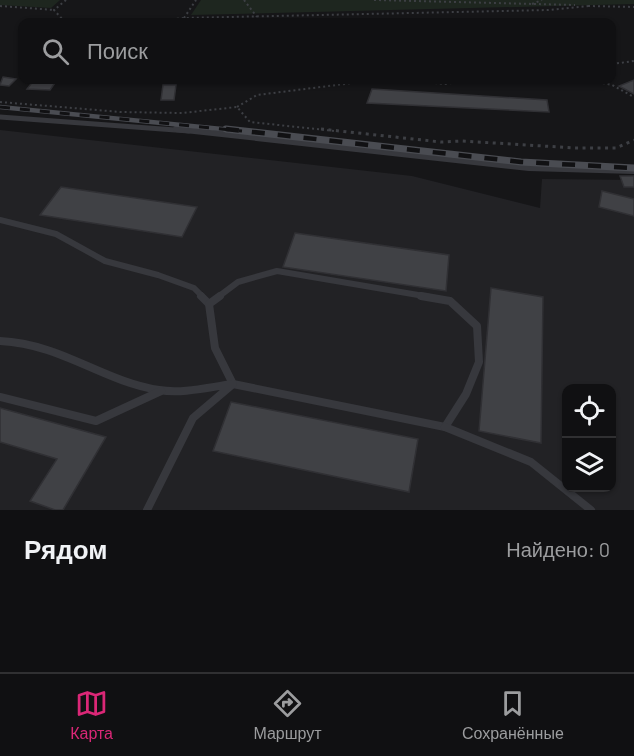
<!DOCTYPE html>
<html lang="ru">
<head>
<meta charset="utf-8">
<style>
	:root { --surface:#101012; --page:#19191b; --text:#f1f3f6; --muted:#9c9d9f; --line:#303032; --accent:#db2777 }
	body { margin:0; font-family:Barlow,sans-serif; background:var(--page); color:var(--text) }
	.controls { position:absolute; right:18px; bottom:18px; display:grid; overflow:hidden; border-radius:12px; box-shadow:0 2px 4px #0004 }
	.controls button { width:54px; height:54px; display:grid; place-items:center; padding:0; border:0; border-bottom:2px solid var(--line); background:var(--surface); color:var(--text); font:30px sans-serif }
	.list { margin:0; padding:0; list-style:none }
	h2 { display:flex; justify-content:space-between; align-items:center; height:78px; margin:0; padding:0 24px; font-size:26px }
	h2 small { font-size:20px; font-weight:400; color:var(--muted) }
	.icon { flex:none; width:33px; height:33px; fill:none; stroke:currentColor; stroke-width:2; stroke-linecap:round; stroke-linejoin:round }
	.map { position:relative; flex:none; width:634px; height:510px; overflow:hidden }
	.search { position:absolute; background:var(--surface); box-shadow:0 2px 4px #0004; left:18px; right:18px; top:18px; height:66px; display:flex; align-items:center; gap:15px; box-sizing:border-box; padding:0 21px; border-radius:12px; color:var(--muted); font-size:22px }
	.sheet { height:162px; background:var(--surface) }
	nav { display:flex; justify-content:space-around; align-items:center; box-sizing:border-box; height:84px; border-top:2px solid var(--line); background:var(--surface); font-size:16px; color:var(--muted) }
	nav a { display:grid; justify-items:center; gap:3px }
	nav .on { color:var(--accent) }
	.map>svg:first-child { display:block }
</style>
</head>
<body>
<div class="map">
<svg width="634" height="510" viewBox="0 0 634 510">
	<rect width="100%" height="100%" fill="#161618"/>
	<!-- built -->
	<path fill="#222225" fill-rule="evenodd" d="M0,130L412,176L540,208L542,179L634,180V510H0ZM566,388H612V488H566Z"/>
	<!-- green -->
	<g fill="#1e261f">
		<path d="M0,0H60L51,8L0,5Z"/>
		<path d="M201,0H634V4L191,15Z"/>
	</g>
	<!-- building -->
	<g fill="#404145" stroke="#303034" stroke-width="1.5">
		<path d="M3,77L16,79L9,86L0,85Z"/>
		<path d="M34,80H57L50,90L27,89Z"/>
		<path d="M634,80V94L619,86Z"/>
		<path d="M163,85H176L174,100H161Z"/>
		<path d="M372,89L547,100L549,112L367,103Z"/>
		<path d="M620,176H634V187H624Z"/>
		<path d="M61,187L197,207L182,237L40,215Z"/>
		<path d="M602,191L634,199V216L599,207Z"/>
		<path d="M295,233L449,255L446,291L283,267Z"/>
		<path d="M491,288L543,297L541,443L479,431Z"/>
		<path d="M231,402L418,439L409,492L213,451Z"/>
		<path d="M0,408L106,437L63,510H55L30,501L57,459L0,442Z"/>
	</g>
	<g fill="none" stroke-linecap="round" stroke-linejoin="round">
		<!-- path-far1 -->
		<g stroke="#3d3f44" stroke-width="2" stroke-dasharray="2 3" stroke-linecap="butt">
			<path d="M66,0L54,10L63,20L71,22"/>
			<path d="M244,0L257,17"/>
			<path d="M374,0L575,5"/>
			<path d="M532,4L542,0"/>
			<path d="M0,6L54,10"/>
			<path d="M588,6L634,7"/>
			<path d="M184,18L196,0"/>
			<path d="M142,22L184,18L548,10L589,6"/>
			<path d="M612,64L634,61"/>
			<path d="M400,80L445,84L475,80"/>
			<path d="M588,80L612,85L634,97"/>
			<path d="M0,102L121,112L182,113L237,107L250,122L335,131"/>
			<path d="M237,107L257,95L377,80"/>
		</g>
		<!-- path -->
		<path stroke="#3d3f44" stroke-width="3" stroke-dasharray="3 4.5" stroke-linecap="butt" d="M321,129L441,142L462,141L575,148H616L634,140"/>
		<!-- service-far2 -->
		<path stroke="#37383d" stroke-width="5" d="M0,117L189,131"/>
		<!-- service-far1 -->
		<g stroke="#37383d" stroke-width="6">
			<path d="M176,129L529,168L634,171"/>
			<path d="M0,220L56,234L105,261L158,275L194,288L203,297"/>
			<path d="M218,297L238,282L277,271L430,297"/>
		</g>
		<!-- service -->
		<g stroke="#37383d" stroke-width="8">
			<path d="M201,296L209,304"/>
			<path d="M220,296L209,304L215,348L233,384L445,427"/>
			<path d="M421,296L450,301L477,326L479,362L466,394L445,427"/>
			<path d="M0,341C62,344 102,381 159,390C183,394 209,387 233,384L193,418L147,510"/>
			<path d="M0,397L96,421L161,391"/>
			<path d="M445,427L531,462L591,510"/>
		</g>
		<defs>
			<path id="rail-far1" d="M0,107L242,131"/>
			<path id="rail" d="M226,129L521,162L634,168"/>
		</defs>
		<!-- rail-far1 casing -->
		<use href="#rail-far1" stroke="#4a4c52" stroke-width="4.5"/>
		<!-- rail casing -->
		<use href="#rail" stroke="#4a4c52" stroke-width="7"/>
		<!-- rail-far1 -->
		<use href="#rail-far1" stroke="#111113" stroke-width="3" stroke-dasharray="10" stroke-linecap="butt"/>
		<!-- rail -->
		<use href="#rail" stroke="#111113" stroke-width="4.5" stroke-dasharray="13" stroke-linecap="butt"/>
	</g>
</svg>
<div class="controls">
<button><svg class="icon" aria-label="locate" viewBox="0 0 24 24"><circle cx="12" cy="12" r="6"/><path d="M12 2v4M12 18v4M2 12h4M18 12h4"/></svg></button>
<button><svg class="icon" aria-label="layers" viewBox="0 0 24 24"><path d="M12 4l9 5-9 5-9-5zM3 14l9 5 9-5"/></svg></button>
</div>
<div class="search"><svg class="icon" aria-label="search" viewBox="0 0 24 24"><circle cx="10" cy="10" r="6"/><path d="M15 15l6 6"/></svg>Поиск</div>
</div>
<section class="sheet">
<h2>Рядом<small>Найдено: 0</small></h2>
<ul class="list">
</ul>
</section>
<nav>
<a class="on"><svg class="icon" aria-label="map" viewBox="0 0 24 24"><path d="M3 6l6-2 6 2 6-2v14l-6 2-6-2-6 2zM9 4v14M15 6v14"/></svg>Карта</a>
<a><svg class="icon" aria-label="directions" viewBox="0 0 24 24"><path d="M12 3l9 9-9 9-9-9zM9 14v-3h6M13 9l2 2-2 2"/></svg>Маршрут</a>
<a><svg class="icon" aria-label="saved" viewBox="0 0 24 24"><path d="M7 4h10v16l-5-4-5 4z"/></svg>Сохранённые</a>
</nav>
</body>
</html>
